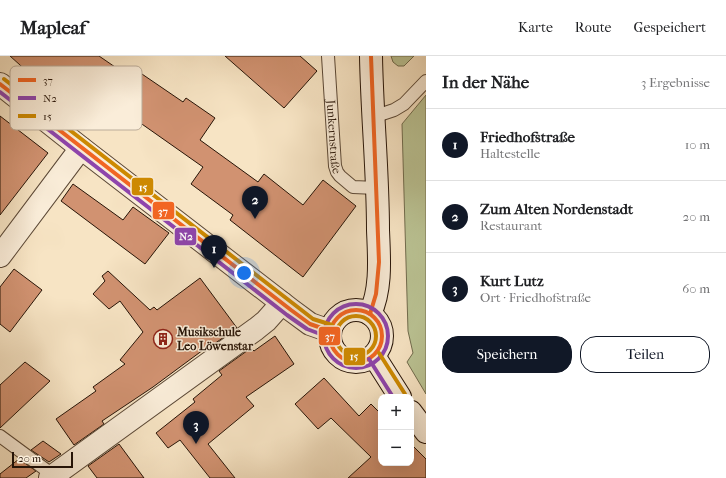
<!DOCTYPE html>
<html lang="de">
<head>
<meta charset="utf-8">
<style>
	:root { --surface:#fff; --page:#f6f6f6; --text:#202124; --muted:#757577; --line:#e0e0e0; --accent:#111827 }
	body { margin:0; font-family:"IM FELL French Canon",serif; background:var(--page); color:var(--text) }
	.controls { position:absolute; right:12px; bottom:12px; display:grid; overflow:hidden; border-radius:8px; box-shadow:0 4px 16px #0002 }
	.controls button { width:36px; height:36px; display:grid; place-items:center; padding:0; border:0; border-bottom:1px solid var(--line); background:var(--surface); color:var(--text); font:20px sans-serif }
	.scale { position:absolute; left:12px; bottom:10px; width:61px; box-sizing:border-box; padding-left:4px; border:2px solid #271407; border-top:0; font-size:11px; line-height:14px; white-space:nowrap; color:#271407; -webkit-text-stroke:3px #faedd9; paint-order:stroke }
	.you { position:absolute; left:244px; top:217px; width:14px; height:14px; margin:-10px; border:3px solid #fff; border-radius:50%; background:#1a73e8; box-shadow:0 0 0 6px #1a73e833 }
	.badge { display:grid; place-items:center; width:26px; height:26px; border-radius:50%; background:var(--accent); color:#fff; font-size:13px; font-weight:700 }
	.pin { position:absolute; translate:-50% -33px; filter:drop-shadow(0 1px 2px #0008) }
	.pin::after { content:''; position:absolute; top:21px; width:14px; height:12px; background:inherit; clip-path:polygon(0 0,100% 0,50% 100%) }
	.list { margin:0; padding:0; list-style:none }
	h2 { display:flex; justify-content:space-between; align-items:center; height:52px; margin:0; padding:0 16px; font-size:17px }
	h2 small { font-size:13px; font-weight:400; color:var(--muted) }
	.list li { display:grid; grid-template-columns:26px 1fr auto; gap:12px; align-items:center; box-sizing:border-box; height:72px; padding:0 16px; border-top:1px solid var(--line) }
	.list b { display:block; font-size:15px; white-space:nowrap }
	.list p { margin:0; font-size:13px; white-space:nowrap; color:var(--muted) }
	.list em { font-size:13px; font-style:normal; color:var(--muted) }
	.actions { display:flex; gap:8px; padding:12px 16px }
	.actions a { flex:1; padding:9px 0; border:1px solid var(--accent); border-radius:16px; text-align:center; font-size:14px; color:var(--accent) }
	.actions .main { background:var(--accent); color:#fff }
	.map { position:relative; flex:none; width:426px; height:422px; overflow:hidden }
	header { display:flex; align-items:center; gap:24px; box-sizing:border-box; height:56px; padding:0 20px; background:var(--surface); border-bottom:1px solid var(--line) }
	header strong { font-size:19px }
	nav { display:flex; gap:22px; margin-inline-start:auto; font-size:14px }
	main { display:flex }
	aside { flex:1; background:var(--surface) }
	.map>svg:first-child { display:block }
</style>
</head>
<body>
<header>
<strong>Mapleaf</strong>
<nav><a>Karte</a><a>Route</a><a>Gespeichert</a></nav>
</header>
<main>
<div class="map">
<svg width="426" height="422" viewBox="0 0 426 422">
	<rect width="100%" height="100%" fill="#f7e4c4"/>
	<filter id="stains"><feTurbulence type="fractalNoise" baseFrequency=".005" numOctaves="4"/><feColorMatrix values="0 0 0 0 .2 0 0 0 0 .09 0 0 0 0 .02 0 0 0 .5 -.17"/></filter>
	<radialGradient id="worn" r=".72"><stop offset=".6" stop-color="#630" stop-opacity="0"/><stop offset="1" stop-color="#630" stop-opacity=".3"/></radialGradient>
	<!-- green -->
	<g fill="#bbc495" stroke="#716c4e">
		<path d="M391,0H414L404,10H398L393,6Z"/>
		<path d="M426,39V338L407,306L413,297L408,275L402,68Z"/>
	</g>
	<!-- building -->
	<g fill="#d19271" stroke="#271407">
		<path d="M10,0H99L134,24L139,16L183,46L186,42L215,62L200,84L258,126L264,118L303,149L323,124L356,150L303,221L230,164L233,159L191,128L203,111L102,40L89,59L41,26L40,27Z"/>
		<path d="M225,0H300L317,15L284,52Z"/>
		<path d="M0,60L48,97L0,159Z"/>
		<path d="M73,128L123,164L133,151L169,177L145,208L61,145Z"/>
		<path d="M14,213L42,234L10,276L0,268V231Z"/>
		<path d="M108,215L150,254L154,251L157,254L200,222L237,272L204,295L203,294L153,331L102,365L104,368L74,389L56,363L96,335L93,331L125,308L120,304L143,276L120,245L109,253L93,238L105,225L102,220Z"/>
		<path d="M275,280L294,308L246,341L254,350L208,388L235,422H210L180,384L168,392L156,377L195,346L193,343L222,319L219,315L251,292L254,295Z"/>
		<path d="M25,306L50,325L0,372V329Z"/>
		<path d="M324,322L359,360L371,348L381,358V407H411V388L426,403V422H348L371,401L331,362L318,373L295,348Z"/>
		<path d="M43,385L61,398L49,406L31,394Z"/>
		<path d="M119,388L144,422H97L88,410Z"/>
		<path d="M19,403L36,415L26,422H0V418Z"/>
	</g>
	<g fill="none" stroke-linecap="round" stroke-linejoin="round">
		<defs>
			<g id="lane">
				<path id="s1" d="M328,0L335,110L337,116L340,120L353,131L377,132"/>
				<path d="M373,61L394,54L404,48L426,25"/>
				<path d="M0,380L57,422"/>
			</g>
			<g id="street">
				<path d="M0,28L81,92L291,254L310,268L330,275"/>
				<path d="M0,200L81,92"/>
				<path d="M50,422L256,273L266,265L282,247"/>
			</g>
			<g id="secondary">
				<circle cx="356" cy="280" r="26"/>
				<path d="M370,258C382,232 379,201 378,174C378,116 372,58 371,0"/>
				<path d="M374,300L400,341"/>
				<path d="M411,356L426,376"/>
			</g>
		</defs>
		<!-- lane casing -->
		<use href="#lane" stroke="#5b4836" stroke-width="14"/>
		<!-- street casing -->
		<use href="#street" stroke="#5b4836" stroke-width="24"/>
		<!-- secondary casing -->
		<use href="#secondary" stroke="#271407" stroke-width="24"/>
		<!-- lane -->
		<use href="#lane" stroke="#faedd9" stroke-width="12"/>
		<!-- street -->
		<use href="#street" stroke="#faedd9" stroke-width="22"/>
		<!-- secondary -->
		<use href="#secondary" stroke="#faedd9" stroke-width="22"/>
		<defs>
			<g id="bus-1">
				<path d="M0,28L291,254L310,268L330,275"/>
				<circle cx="356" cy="280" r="26"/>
				<path d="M370,258L376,238L379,206L371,0"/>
			</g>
			<g id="bus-2">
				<path d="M0,36L287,259L307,273L328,281"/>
				<circle cx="356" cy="280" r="32"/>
				<path d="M369,303L393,341"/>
			</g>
			<g id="bus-3">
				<path d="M4,23L295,249L313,263L332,269"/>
				<circle cx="356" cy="280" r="20"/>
				<path d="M379,297L405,338"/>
			</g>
		</defs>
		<!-- bus-1 casing -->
		<use href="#bus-1" stroke="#faedd9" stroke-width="7"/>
		<!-- bus-2 casing -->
		<use href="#bus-2" stroke="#faedd9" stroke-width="7"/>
		<!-- bus-3 casing -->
		<use href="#bus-3" stroke="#faedd9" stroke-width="7"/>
		<!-- bus-1 -->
		<use href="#bus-1" stroke="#f26522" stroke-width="4"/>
		<!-- bus-2 -->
		<use href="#bus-2" stroke="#8e44ad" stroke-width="4"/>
		<!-- bus-3 -->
		<use href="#bus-3" stroke="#cd8901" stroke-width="4"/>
	</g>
	<!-- icons -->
	<defs>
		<symbol id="building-ring" viewBox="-11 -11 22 22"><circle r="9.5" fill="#faedd9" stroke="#8f2418" stroke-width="1.5"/><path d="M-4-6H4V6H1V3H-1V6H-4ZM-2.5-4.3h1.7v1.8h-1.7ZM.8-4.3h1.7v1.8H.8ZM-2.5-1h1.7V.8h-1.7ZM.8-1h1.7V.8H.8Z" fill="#8f2418"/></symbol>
	</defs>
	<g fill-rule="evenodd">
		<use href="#building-ring" x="152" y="272" width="22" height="22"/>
	</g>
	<g text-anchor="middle" stroke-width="3" stroke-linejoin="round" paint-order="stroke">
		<!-- street labels -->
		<g font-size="12" fill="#271407" stroke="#faedd9">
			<text dy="4" stroke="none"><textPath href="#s1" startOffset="81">Junkernstraße</textPath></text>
		</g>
		<!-- poi labels -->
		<g font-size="12" font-weight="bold" fill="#271407" stroke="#faedd9" text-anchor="start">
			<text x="177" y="280">Musikschule<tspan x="177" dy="14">Leo Löwenstar</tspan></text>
		</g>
	</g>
	<!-- legend -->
	<rect x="10" y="10" width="132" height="64" rx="6" fill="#faedd9" stroke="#bbac9a" stroke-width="1"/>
	<rect x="18" y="22" width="18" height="4" fill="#f26522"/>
	<rect x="18" y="40" width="18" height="4" fill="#8e44ad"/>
	<rect x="18" y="58" width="18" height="4" fill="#cd8901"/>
	<g font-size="11" fill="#271407">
		<text x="43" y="28">37</text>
		<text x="43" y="46">N2</text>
		<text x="43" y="64">15</text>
	</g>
	<g stroke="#faedd9" stroke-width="1.5">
		<rect x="131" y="121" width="23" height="19" rx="4" fill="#cd8901"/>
		<rect x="152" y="145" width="23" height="19" rx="4" fill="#f26522"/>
		<rect x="174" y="171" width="23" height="19" rx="4" fill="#8e44ad"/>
		<rect x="318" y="270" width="23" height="20" rx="4" fill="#f26522"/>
		<rect x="343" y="291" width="23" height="19" rx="4" fill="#cd8901"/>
	</g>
	<g font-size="11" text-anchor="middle" font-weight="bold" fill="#fff">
		<text x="143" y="135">15</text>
		<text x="163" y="159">37</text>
		<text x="186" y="184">N2</text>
		<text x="330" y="284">37</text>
		<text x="354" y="304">15</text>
	</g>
	<rect width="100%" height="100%" filter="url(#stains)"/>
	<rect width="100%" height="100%" fill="url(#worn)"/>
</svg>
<div class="controls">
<button>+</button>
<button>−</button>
</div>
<div class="scale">20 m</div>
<div class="you"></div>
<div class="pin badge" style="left:214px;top:212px">1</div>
<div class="pin badge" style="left:255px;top:163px">2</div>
<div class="pin badge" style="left:196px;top:388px">3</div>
</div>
<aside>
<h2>In der Nähe<small>3 Ergebnisse</small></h2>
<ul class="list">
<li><span class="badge">1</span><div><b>Friedhofstraße</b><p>Haltestelle</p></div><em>10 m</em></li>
<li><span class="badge">2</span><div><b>Zum Alten Nordenstadt</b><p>Restaurant</p></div><em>20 m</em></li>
<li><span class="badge">3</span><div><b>Kurt Lutz</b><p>Ort · Friedhofstraße</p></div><em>60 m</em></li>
</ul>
<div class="actions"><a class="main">Speichern</a><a>Teilen</a></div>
</aside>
</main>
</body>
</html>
